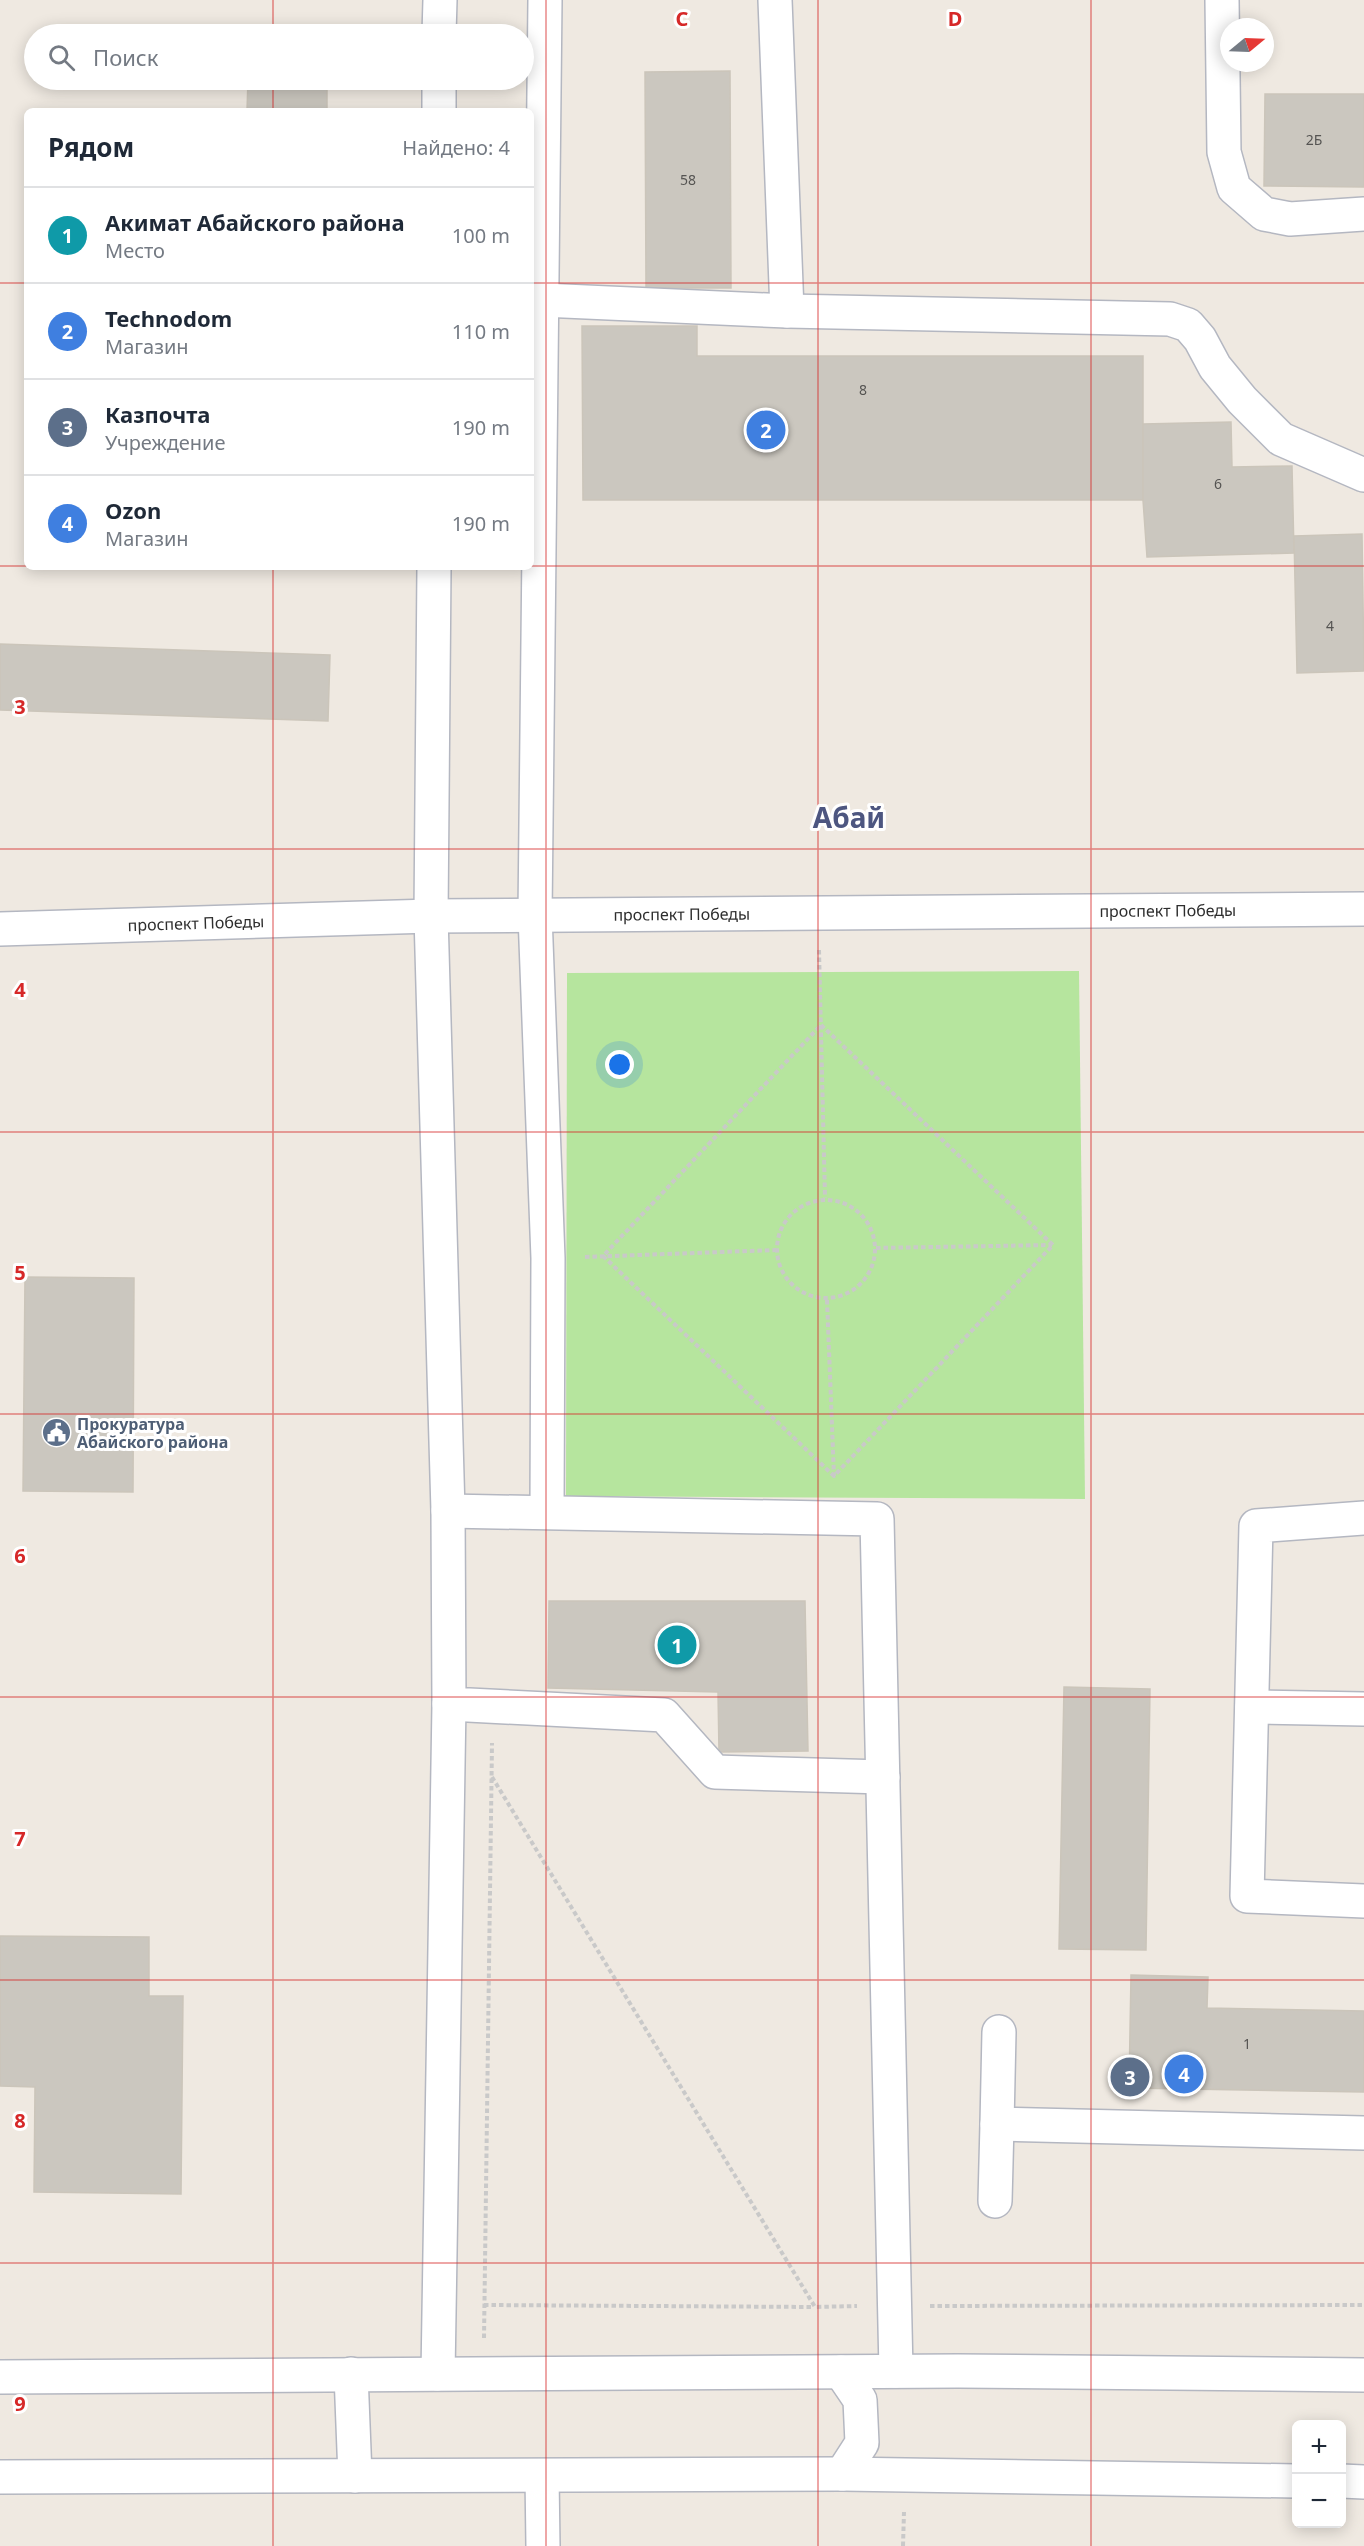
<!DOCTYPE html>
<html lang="ru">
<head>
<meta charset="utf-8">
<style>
	:root { --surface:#fff; --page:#f2f2f3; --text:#1f2937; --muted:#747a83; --line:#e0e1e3; --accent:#d93025 }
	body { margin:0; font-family:"Noto Sans",sans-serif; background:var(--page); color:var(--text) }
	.controls { position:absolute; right:18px; bottom:18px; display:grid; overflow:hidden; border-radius:9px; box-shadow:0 3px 15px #0003 }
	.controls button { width:54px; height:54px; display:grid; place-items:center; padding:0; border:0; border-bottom:2px solid var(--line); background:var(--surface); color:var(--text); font:30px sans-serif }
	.compass { position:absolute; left:1220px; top:18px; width:54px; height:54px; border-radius:50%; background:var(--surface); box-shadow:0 3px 15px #0003; rotate:71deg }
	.you { position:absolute; left:620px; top:1065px; width:21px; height:21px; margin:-15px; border:4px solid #fff; border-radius:50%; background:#1a73e8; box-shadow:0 0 0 9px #1a73e833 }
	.badge { display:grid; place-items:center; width:39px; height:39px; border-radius:50%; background:var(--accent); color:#fff; font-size:20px; font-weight:700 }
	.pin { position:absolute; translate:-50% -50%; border:3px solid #fff; box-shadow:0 2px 6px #0006 }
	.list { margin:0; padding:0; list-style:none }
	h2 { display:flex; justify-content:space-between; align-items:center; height:78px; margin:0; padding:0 24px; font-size:26px }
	h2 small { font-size:20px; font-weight:400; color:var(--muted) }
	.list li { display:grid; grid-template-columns:39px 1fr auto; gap:18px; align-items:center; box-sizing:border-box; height:96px; padding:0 24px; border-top:2px solid var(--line) }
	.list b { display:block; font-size:22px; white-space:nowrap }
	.list p { margin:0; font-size:20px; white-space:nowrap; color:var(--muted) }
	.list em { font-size:20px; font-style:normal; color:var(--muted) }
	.icon { flex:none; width:33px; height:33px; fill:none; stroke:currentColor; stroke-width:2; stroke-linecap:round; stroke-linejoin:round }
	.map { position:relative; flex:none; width:1364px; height:2546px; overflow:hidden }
	.search { position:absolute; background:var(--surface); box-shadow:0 3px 15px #0003; left:24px; top:24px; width:510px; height:66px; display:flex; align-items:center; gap:15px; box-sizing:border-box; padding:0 21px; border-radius:33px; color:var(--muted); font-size:22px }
	.panel { position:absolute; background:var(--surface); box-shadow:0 3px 15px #0003; left:24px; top:108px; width:510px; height:462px; border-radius:9px }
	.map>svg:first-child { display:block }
</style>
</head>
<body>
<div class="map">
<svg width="1364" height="2546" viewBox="0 0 1364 2546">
	<rect width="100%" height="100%" fill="#efe9e1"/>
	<!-- green -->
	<path fill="#b6e59e" d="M1079,971L1085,1499L566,1496L567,973Z"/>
	<!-- building -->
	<g fill="#cbc7bf" stroke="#cbc5ba" stroke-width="1.5">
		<path d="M730,71L731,288H646L645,72Z"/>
		<path d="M248,80H327V111H247Z"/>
		<path d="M1265,94H1364V187L1264,186Z"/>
		<path d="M582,326H697V356H1143V500H583Z"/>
		<path d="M1231,422L1232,467L1292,466L1294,553L1147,557L1143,500V424Z"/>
		<path d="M1362,534L1364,671L1297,673L1294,536Z"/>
		<path d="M0,644L330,655L328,721L0,710Z"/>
		<path d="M25,1277L134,1278L133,1492L23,1491Z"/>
		<path d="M549,1601H805L808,1751L719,1752L718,1692L548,1688Z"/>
		<path d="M1064,1687L1150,1689L1146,1950L1059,1949Z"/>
		<path d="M0,1936L149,1937V1996H183L181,2194L34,2192L35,2087L0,2086Z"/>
		<path d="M1131,1975L1208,1977L1207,2008L1364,2011V2092L1129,2088Z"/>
	</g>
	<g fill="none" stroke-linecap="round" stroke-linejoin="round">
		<defs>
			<g id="minor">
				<path d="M545,0L535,915L548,1258L547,1512"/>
				<path d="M775,0L787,311"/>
				<path d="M1222,0L1224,152L1234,188L1264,214L1290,219L1364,214"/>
				<path d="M439,34L440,0"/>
				<path d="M439,111V80"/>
				<path d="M542,300L787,311L1170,319L1188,325L1200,339L1215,367L1242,400L1281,439L1364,475"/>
				<path d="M434,567L431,916L448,1511L449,1704L664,1715L715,1772L883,1777"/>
				<path id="s1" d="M0,929L431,916L1364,909"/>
				<path d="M448,1511L877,1519L896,2371"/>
				<path d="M1364,1518L1256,1526L1247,1896L1364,1901"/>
				<path d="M1252,1707L1364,1709"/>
				<path d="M999,2032L997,2124L1364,2133"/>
				<path d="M995,2201L997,2124"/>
				<path d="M841,2372L860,2400L862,2443L842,2474"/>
				<path d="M351,2374L355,2476"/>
				<path d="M438,2374L449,1704"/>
				<path d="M0,2377L958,2371L1364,2375"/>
				<path d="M542,2476L543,2546"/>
				<path d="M0,2477L842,2474L1296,2481"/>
				<path d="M1342,2481L1364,2482"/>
			</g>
		</defs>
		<!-- minor casing -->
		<use href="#minor" stroke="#b4b7c1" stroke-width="36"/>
		<!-- path -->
		<g stroke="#c9c9c9" stroke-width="4" stroke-dasharray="4.5 3" stroke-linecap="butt">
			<path d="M819,950L825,1198"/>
			<path d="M821,1025L1053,1245L834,1476L603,1256Z"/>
			<circle cx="826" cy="1249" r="49"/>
			<path d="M876,1248L1052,1245"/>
			<path d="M585,1257L776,1250"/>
			<path d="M827,1300L834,1476"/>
			<path d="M492,1777L815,2307L857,2306"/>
			<path d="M484,2305L814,2307"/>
			<path d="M930,2306L1364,2305"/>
			<path d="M484,2338L492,1743"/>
			<path d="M903,2546L904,2512"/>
		</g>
		<!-- minor -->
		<use href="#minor" stroke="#fff" stroke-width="33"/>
	</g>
	<!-- grid -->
	<path fill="none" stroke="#d62828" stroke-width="1.5" stroke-opacity="0.55" d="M273,0V34M546,0V2546M818,0V2546M1091,0V2546M273,80V111M0,283H27M531,283H1364M0,566H27M531,566H1364M273,567V2546M0,849H1364M0,1132H1364M0,1414H1364M0,1697H1364M0,1980H1364M0,2263H1364"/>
	<!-- icons -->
	<defs>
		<symbol id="civic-disc" viewBox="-11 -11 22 22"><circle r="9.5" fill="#5c6f8a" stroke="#fff"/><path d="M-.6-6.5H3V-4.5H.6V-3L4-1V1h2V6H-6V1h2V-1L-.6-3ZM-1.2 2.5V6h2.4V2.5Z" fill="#fff"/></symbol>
	</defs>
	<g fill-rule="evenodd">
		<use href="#civic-disc" x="40" y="1416" width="33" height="33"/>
	</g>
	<g text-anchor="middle" stroke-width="6" stroke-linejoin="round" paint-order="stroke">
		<!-- number labels -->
		<g font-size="14" fill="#555452">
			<text x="1314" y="145">2Б</text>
			<text x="688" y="185">58</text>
			<text x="863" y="395">8</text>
			<text x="1218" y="489">6</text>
			<text x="1330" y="631">4</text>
			<text x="1247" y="2049">1</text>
		</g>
		<!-- street labels -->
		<g font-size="16" fill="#2e2e2e" stroke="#fff">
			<text dy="6" stroke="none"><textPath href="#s1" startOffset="1168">проспект Победы</textPath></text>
			<text dy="6" stroke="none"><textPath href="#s1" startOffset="682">проспект Победы</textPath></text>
			<text dy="6" stroke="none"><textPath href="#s1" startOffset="196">проспект Победы</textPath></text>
		</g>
		<!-- service labels -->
		<g font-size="16" font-weight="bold" fill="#4e5e75" stroke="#fff" text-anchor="start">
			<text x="77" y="1430">Прокуратура<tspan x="77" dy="18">Абайского района</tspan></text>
		</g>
		<!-- town labels -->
		<g font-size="28" font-weight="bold" fill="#4d5680" stroke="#fff">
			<text x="849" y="828">Абай</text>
		</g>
	</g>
	<g font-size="20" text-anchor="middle" font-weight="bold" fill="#d62828" stroke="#fff" stroke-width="6" stroke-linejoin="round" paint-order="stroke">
		<text x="682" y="26">C</text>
		<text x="955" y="26">D</text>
		<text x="20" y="714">3</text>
		<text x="20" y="997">4</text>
		<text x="20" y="1280">5</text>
		<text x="20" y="1563">6</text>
		<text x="20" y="1846">7</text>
		<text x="20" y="2128">8</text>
		<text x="20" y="2411">9</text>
	</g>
</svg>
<div class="controls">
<button>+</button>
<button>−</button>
</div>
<svg class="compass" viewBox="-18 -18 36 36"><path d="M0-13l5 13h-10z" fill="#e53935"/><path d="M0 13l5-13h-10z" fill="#747a83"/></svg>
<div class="you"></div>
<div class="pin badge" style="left:677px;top:1645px;background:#0f9aa8">1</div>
<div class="pin badge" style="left:766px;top:430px;background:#3f7fe0">2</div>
<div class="pin badge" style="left:1130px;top:2077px;background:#5c6f8a">3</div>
<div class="pin badge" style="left:1184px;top:2074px;background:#3f7fe0">4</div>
<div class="search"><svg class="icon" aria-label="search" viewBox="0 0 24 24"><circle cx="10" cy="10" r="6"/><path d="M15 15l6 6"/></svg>Поиск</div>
<section class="panel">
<h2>Рядом<small>Найдено: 4</small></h2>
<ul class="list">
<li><span class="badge" style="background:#0f9aa8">1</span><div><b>Акимат Абайского района</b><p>Место</p></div><em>100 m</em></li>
<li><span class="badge" style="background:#3f7fe0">2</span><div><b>Technodom</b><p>Магазин</p></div><em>110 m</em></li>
<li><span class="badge" style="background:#5c6f8a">3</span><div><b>Казпочта</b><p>Учреждение</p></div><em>190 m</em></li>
<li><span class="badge" style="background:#3f7fe0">4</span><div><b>Ozon</b><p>Магазин</p></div><em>190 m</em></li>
</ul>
</section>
</div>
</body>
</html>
